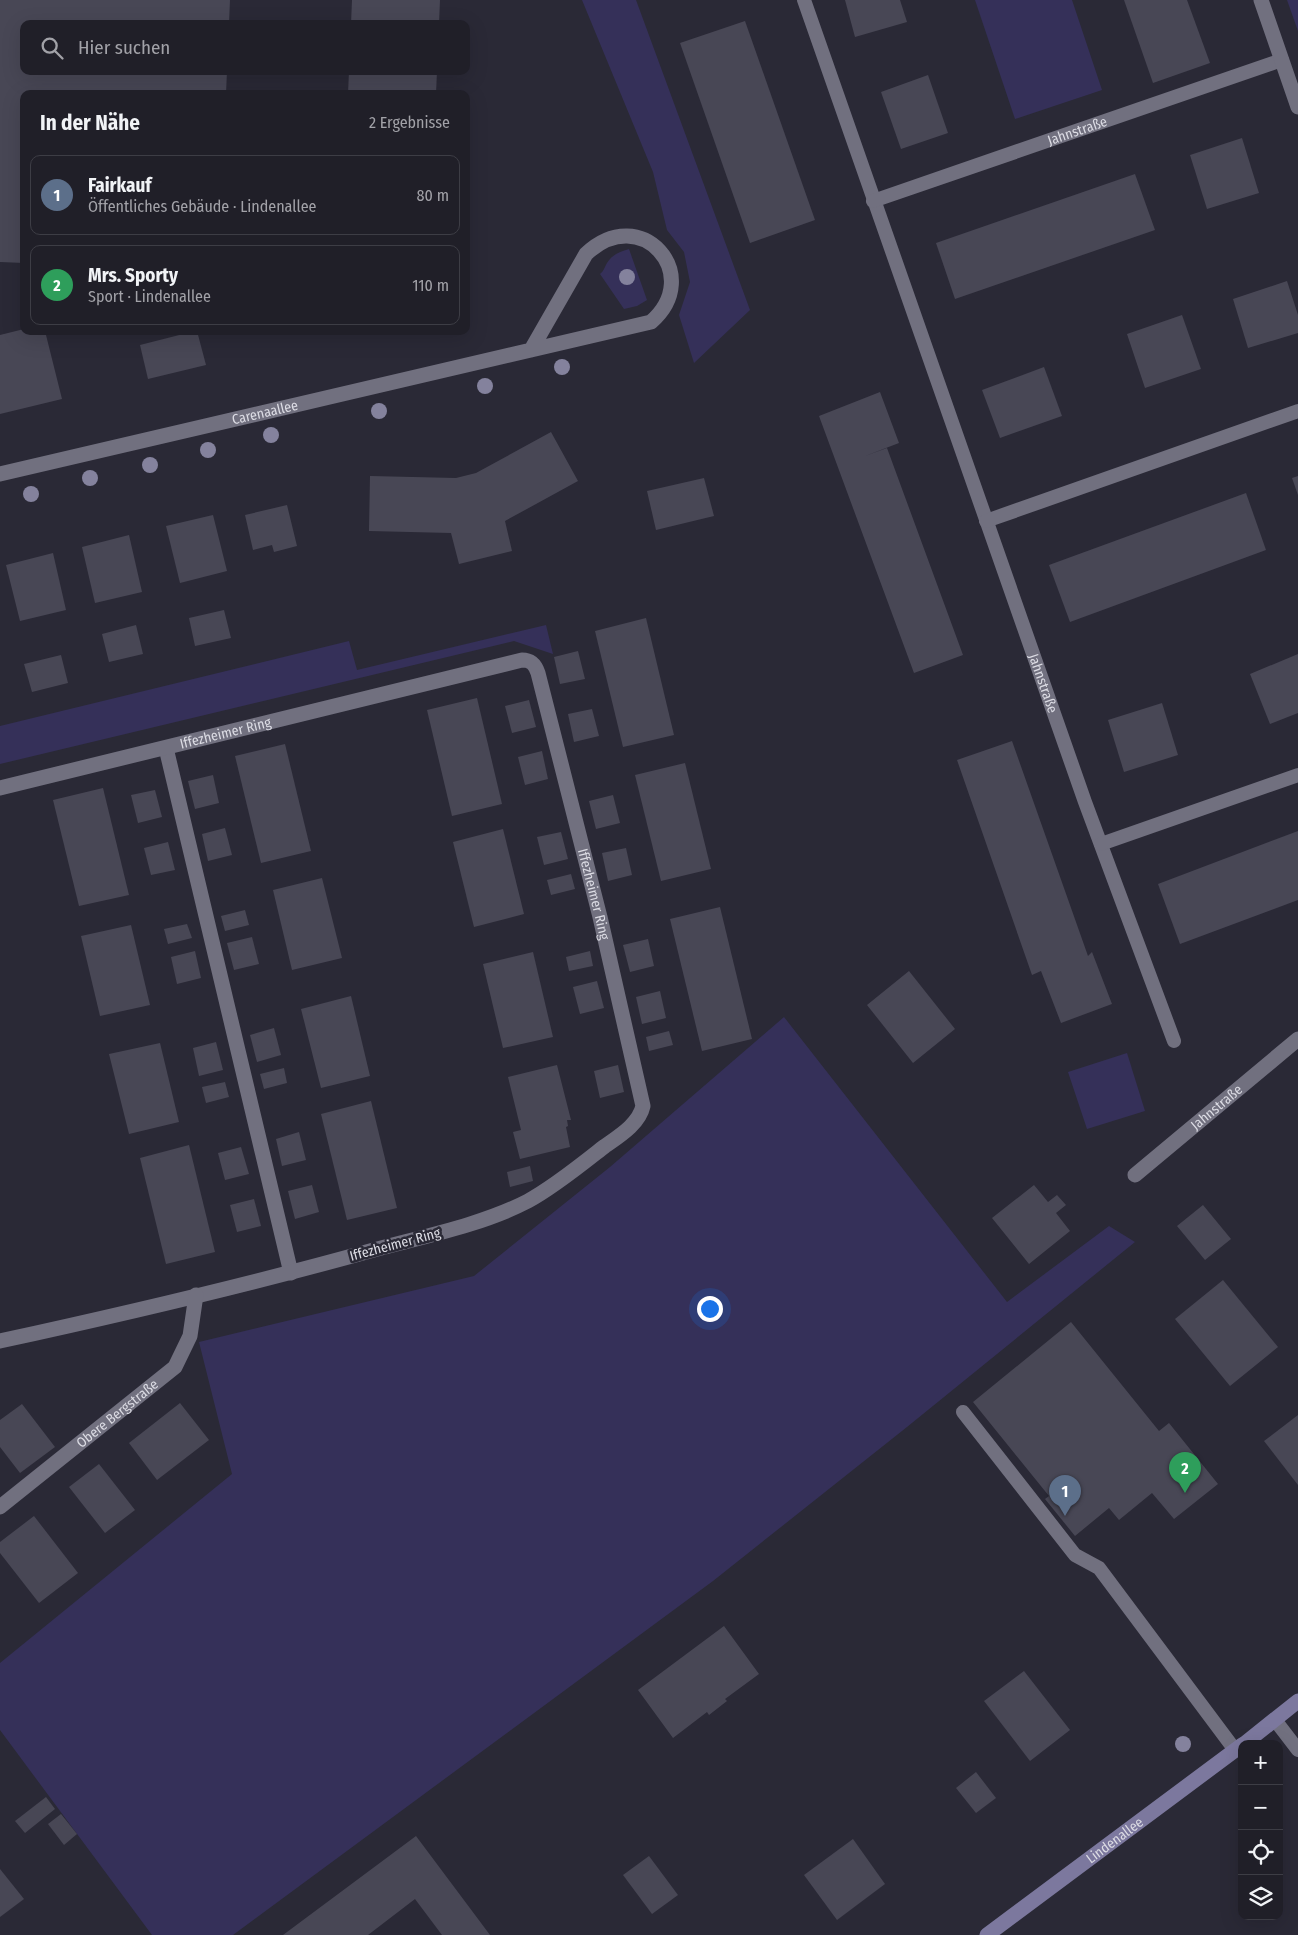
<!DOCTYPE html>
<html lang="de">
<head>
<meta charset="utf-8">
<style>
	:root { --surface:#201f28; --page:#2d2c34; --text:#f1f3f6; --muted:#a2a2a8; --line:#3d3d45; --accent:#8bbbb9 }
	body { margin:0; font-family:"Fira Sans Condensed",sans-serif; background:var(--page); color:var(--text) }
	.controls { position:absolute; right:15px; bottom:15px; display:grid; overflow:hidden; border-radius:10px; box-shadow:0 5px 20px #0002 }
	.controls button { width:45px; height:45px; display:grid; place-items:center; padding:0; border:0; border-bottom:1px solid var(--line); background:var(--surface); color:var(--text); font:25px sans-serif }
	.you { position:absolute; left:709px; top:1308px; width:18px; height:18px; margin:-12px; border:4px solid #fff; border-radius:50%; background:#1a73e8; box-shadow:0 0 0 8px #1a73e833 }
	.badge { display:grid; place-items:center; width:32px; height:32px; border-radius:50%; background:var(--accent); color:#fff; font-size:16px; font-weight:700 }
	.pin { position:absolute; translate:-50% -41px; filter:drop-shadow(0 1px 2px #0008) }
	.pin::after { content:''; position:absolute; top:26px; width:18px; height:15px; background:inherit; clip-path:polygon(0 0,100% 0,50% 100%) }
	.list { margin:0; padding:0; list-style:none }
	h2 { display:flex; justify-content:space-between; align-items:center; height:65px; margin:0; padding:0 20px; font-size:21px }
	h2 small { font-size:16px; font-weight:400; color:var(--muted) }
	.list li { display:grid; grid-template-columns:32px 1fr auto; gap:15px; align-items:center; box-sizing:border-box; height:80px; margin:0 10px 10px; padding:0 10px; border:1px solid var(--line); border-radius:10px }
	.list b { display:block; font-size:19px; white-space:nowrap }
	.list p { margin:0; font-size:16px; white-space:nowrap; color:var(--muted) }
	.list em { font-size:16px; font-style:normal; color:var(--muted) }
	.icon { flex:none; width:28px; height:28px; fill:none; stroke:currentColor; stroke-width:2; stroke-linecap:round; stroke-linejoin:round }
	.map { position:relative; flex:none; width:1298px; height:1935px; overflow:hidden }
	.search { position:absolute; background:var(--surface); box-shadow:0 5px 20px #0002; left:20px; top:20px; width:450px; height:55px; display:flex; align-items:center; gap:12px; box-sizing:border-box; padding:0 18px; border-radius:10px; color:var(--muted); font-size:19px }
	.panel { position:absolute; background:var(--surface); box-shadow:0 5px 20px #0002; left:20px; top:90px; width:450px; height:245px; border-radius:10px }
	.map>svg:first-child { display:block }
</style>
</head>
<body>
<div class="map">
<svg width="1298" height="1935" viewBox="0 0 1298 1935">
	<rect width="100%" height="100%" fill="#2a2936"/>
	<!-- green -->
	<g fill="#353059">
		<path d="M582,0H636L750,310L694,363L679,315L690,282L684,252L667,230L653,172Z"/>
		<path d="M975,0H1072L1102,90L1015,119Z"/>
		<path d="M1287,0H1298V31Z"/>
		<path d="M629,249L647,300L637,306L624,309L600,274C604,271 604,268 607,263C613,254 619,252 629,249Z"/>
		<path d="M546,625L553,654L514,641L0,764V726L349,641L357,670Z"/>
		<path d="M784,1017L1007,1302L1109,1226L1135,1242L907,1427L713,1581L233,1935H152L0,1730V1663L232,1474L199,1342L474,1276L610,1167Z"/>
		<path d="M1127,1053L1145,1111L1087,1129L1068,1072Z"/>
	</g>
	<!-- building -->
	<g fill="#484755">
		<path d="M0,0H230L229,24H24V71H227L226,94H24V263L0,262Z"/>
		<path d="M352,0H440L439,24H351Z"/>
		<path d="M845,0H900L907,22L855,37Z"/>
		<path d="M1124,0H1187L1210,63L1153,83Z"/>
		<path d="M745,21L815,220L750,243L680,43Z"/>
		<path d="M349,71H437L436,94H348Z"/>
		<path d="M928,75L948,133L901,149L881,92Z"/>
		<path d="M1242,138L1259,193L1207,209L1190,155Z"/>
		<path d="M1135,174L1155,230L955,299L936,243Z"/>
		<path d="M1287,281L1298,315V333L1248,348L1233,299Z"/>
		<path d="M1182,315L1201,369L1145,388L1127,334Z"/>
		<path d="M24,329V331H45L62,399L0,414V335Z"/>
		<path d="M195,331H197L206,365L148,379L140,345Z"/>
		<path d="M1044,367L1062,416L1000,438L982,390Z"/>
		<path d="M880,392L899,443L865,456L887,448L963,655L914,673L819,416Z"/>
		<path d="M551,432L578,481L505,521L512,551L459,564L451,533L369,531L370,476L456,478L476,473Z"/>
		<path d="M1298,476V495L1292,478Z"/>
		<path d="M704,478L714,516L656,530L647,491Z"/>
		<path d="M1246,493L1266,550L1070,622L1049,565Z"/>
		<path d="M287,505L297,546L274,552L272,545L253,550L245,515Z"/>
		<path d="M213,515L227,571L180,583L166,526Z"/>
		<path d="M129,535L142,592L95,603L82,547Z"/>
		<path d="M53,553L66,610L20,621L6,565Z"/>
		<path d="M224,610L231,638L195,646L189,618Z"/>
		<path d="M646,618L674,735L623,747L595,631Z"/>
		<path d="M136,625L143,654L109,662L102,634Z"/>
		<path d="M578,651L585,679L560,684L554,657Z"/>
		<path d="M1298,654V713L1270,724L1250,674Z"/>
		<path d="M61,655L68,683L32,692L24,664Z"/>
		<path d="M477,698L502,804L452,816L427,710Z"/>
		<path d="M529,700L536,727L512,733L505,706Z"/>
		<path d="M1162,703L1178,755L1124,772L1108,720Z"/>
		<path d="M592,709L599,736L574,742L568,714Z"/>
		<path d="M1012,741L1088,956L1092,952L1112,1004L1061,1023L1041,971L1032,975L957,760Z"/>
		<path d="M285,744L311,851L261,863L235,756Z"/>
		<path d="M542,751L548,779L525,785L518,757Z"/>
		<path d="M685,763L711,869L661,881L635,775Z"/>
		<path d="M213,775L219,803L195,809L188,781Z"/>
		<path d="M103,788L129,895L79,906L53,800Z"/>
		<path d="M155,790L162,817L138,823L131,795Z"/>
		<path d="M613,795L620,823L596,829L589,801Z"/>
		<path d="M225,828L232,855L208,861L202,834Z"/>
		<path d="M503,829L524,914L474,927L453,842Z"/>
		<path d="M1298,831V900L1180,944L1158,884Z"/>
		<path d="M561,832L568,859L544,865L537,837Z"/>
		<path d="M168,842L175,870L151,875L144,848Z"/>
		<path d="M626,848L632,875L608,881L602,853Z"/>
		<path d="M571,874L575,889L551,895L547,880Z"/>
		<path d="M322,878L342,958L292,970L273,890Z"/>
		<path d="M720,907L752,1039L702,1051L670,919Z"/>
		<path d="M245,910L249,925L225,931L221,916Z"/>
		<path d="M187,924L192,938L168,944L164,929Z"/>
		<path d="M131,925L150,1005L100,1016L81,936Z"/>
		<path d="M252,937L259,964L234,970L227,943Z"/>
		<path d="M648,939L654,966L630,972L623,945Z"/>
		<path d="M195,951L201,978L177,984L171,957Z"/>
		<path d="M590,951L593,966L569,971L566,957Z"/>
		<path d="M533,952L553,1037L503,1048L483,964Z"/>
		<path d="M909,971L955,1029L913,1063L867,1005Z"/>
		<path d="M597,981L604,1008L580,1014L573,987Z"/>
		<path d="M660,991L666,1018L642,1024L636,997Z"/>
		<path d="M351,996L370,1076L321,1088L301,1009Z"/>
		<path d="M274,1028L281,1055L257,1062L250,1035Z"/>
		<path d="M669,1031L673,1045L649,1051L646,1037Z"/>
		<path d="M216,1042L223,1070L199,1076L193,1048Z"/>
		<path d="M160,1043L179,1122L129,1134L109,1054Z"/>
		<path d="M557,1065L571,1120H567L568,1126L566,1127L570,1147L520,1159L513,1132L521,1130L508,1077Z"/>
		<path d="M618,1065L624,1092L600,1098L594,1071Z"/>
		<path d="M284,1068L287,1083L264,1089L260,1074Z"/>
		<path d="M225,1082L229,1097L206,1103L202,1087Z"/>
		<path d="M371,1101L397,1208L347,1220L321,1114Z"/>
		<path d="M299,1132L306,1160L282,1166L276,1139Z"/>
		<path d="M189,1145L215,1252L166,1264L140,1158Z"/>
		<path d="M241,1147L249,1174L225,1180L218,1153Z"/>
		<path d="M530,1166L533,1181L510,1187L507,1172Z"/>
		<path d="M312,1185L319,1212L295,1219L288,1191Z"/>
		<path d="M1034,1185L1048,1202L1057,1195L1066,1205L1056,1213L1070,1231L1029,1264L992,1218Z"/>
		<path d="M254,1199L261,1226L237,1232L230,1205Z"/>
		<path d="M1203,1205L1231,1239L1205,1260L1177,1226Z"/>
		<path d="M1223,1280L1278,1347L1230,1386L1175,1319Z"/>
		<path d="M1071,1322L1159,1431L1169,1423L1218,1484L1174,1519L1152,1493L1119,1520L1109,1508L1075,1536L1045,1499L1049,1496L973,1402Z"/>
		<path d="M180,1403L209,1440L157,1480L129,1443Z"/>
		<path d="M22,1404L55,1447L20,1473L0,1447V1420Z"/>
		<path d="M1298,1415V1485L1264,1441Z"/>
		<path d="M99,1464L135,1510L105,1533L69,1487Z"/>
		<path d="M34,1516L78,1573L39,1603L0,1553V1542Z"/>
		<path d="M724,1626L759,1674L725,1699L727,1701L709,1715L707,1712L673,1738L638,1690Z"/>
		<path d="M1024,1671L1070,1730L1030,1761L984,1701Z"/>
		<path d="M976,1772L996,1798L976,1813L956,1788Z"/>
		<path d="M46,1797L55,1809L25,1833L15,1821Z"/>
		<path d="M61,1814L77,1834L64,1845L48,1824Z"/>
		<path d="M416,1836L490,1935H442L415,1899L368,1935H283Z"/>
		<path d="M853,1839L885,1884L837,1920L804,1875Z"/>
		<path d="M649,1856L678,1895L652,1914L623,1875Z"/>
		<path d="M0,1869L24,1899L0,1917Z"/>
	</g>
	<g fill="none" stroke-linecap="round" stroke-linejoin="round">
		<!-- lane -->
		<g stroke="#71707f" stroke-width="14">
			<path id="s1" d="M804,0L1085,802L1174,1041"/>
			<path id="s2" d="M873,201L1282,60"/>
			<path d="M986,521L1298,411"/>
			<path d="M1101,844L1298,775"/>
			<path d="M963,1412L1075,1555L1099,1568L1235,1750"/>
			<path d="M1275,1720L1298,1750"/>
		</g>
		<!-- street -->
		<g stroke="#71707f" stroke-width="15">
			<path d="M1261,0L1298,107"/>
			<path id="s3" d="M0,474C217,423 434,373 651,322C705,275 641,202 586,254L531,350"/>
			<path d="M166,748L291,1273"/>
			<path id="s4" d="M0,788L522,660C531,660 535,664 538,673L600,917L643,1106C639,1124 619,1136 605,1146C582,1164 554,1187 528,1201C482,1225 421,1237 370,1251C248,1285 124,1314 0,1341"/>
			<path id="s5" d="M1135,1175L1298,1039"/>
			<path id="s6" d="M0,1507L175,1367L190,1336L196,1295"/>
		</g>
		<!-- secondary -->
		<g stroke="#7c789e" stroke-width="15">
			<path d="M1244,1744L1298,1701"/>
			<path id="s7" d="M987,1935L1242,1745"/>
		</g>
	</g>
	<!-- trees -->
	<g fill="#84829d">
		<circle cx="627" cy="277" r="8"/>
		<circle cx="562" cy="367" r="8"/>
		<circle cx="485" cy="386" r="8"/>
		<circle cx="379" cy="411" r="8"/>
		<circle cx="271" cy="435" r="8"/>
		<circle cx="208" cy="450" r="8"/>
		<circle cx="150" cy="465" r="8"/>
		<circle cx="90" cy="478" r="8"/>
		<circle cx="31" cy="494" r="8"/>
		<circle cx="1183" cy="1744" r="8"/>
	</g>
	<g text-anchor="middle" stroke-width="5" stroke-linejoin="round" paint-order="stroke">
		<!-- street labels -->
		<g font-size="14" fill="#dcdce4" stroke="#2a2936">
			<text dy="5" stroke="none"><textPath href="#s2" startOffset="216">Jahnstraße</textPath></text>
			<text dy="5" stroke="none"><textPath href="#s3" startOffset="272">Carenaallee</textPath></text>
			<text dy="5" stroke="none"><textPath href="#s1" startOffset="724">Jahnstraße</textPath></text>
			<text dy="5" stroke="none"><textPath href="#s4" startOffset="232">Iffezheimer Ring</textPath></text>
			<text dy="5" stroke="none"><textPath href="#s4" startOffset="788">Iffezheimer Ring</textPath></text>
			<text dy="5" stroke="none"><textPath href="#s5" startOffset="106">Jahnstraße</textPath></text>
			<text transform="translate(395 1244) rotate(-15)" y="5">Iffezheimer Ring</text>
			<text dy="5" stroke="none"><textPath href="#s6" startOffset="150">Obere Bergstraße</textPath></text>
			<text dy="5" stroke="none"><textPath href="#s7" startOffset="159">Lindenallee</textPath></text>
		</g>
	</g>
</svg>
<div class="controls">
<button>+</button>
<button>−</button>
<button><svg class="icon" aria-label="locate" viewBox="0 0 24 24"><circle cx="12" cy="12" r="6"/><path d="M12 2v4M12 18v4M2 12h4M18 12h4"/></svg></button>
<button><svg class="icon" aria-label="layers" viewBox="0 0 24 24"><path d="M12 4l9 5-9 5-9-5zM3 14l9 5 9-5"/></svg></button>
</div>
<div class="you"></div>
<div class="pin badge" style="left:1065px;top:1516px;background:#5c6f8a">1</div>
<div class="pin badge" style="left:1185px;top:1493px;background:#2e9e5b">2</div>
<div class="search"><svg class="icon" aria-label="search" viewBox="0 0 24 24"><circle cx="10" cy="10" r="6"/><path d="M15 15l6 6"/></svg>Hier suchen</div>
<section class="panel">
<h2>In der Nähe<small>2 Ergebnisse</small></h2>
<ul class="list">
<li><span class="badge" style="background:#5c6f8a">1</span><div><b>Fairkauf</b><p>Öffentliches Gebäude · Lindenallee</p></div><em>80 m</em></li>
<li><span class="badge" style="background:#2e9e5b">2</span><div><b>Mrs. Sporty</b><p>Sport · Lindenallee</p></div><em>110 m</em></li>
</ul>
</section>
</div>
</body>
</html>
